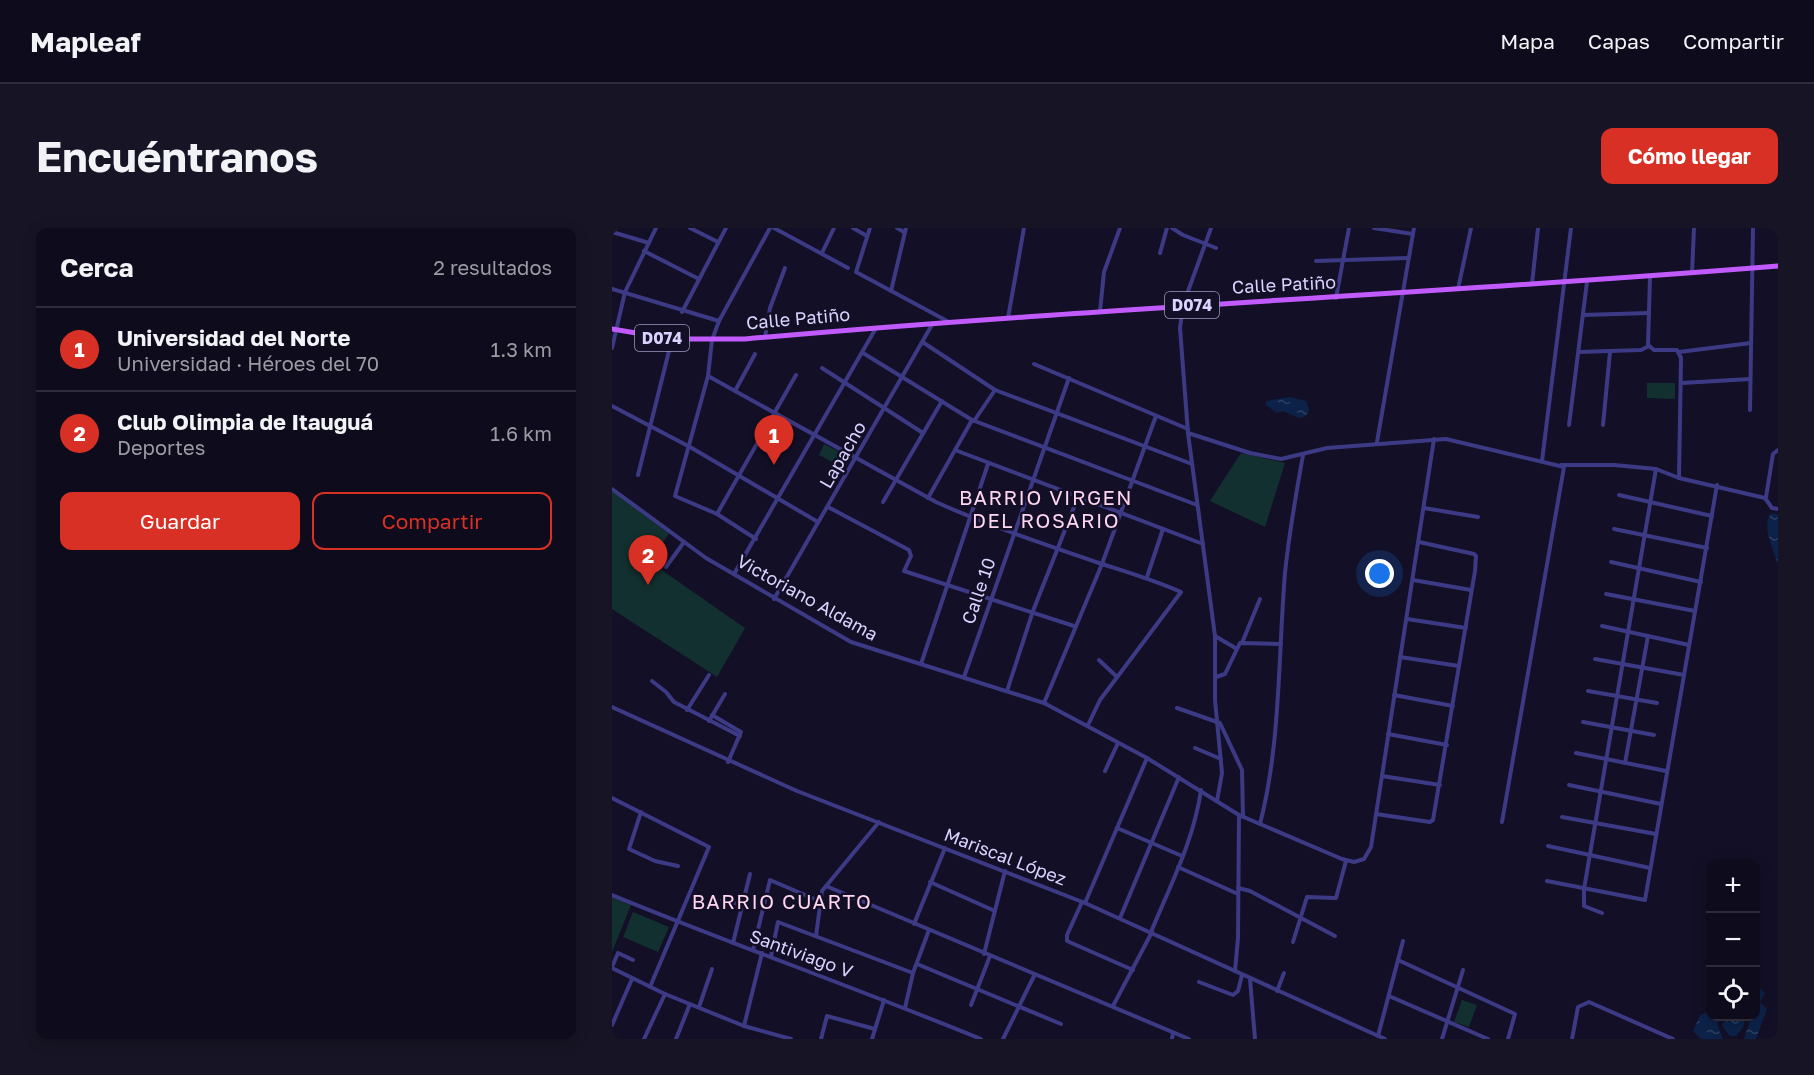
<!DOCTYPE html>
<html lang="es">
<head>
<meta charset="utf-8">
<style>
	:root { --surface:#0e0b1c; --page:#171425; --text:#f1f3f6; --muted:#9b9ba3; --line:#2e2b3b; --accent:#d93025 }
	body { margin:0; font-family:"Golos Text",sans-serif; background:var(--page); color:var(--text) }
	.controls { position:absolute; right:18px; bottom:18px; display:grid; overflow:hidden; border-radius:12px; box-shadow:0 3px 15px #0003 }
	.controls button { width:54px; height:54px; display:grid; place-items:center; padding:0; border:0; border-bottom:2px solid var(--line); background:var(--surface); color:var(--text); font:30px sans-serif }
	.you { position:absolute; left:768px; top:346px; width:21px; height:21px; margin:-15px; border:4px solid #fff; border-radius:50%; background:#1a73e8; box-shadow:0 0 0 9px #1a73e833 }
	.badge { display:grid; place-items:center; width:39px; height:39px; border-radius:50%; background:var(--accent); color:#fff; font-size:20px; font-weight:700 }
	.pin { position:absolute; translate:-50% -50px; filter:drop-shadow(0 2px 3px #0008) }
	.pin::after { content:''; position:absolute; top:32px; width:21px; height:18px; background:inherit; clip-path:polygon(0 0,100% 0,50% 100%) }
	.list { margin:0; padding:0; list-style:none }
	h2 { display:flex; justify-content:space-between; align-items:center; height:78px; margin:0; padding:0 24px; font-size:26px }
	h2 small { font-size:20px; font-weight:400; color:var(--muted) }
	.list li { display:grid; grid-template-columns:39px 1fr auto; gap:18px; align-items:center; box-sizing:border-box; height:84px; padding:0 24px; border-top:2px solid var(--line) }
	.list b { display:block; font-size:22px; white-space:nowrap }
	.list p { margin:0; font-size:20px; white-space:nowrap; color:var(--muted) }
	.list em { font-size:20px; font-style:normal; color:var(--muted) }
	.actions { display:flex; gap:12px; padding:18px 24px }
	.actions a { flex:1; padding:14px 0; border:2px solid var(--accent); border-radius:12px; text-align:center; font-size:21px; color:var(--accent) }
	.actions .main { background:var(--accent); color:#fff }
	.icon { flex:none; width:33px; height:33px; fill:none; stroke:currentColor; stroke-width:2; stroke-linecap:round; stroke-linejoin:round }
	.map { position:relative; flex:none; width:1166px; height:811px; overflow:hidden; border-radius:12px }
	header { display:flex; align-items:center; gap:36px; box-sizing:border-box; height:84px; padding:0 30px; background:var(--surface); border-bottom:2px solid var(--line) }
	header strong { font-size:28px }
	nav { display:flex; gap:33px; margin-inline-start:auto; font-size:21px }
	.intro { display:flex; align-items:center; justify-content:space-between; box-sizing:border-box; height:144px; padding:0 36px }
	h1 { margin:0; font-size:42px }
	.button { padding:15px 27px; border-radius:12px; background:var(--accent); color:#fff; font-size:21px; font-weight:700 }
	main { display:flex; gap:36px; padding:0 36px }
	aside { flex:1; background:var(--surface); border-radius:12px; box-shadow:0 3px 15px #0003 }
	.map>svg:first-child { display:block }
</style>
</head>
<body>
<header>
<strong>Mapleaf</strong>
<nav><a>Mapa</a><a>Capas</a><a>Compartir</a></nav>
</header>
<div class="intro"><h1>Encuéntranos</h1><a class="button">Cómo llegar</a></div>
<main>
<aside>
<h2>Cerca<small>2 resultados</small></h2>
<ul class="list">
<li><span class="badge">1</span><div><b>Universidad del Norte</b><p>Universidad · Héroes del 70</p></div><em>1.3 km</em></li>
<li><span class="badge">2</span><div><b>Club Olimpia de Itauguá</b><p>Deportes</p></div><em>1.6 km</em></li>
</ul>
<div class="actions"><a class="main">Guardar</a><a>Compartir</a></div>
</aside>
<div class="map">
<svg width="1166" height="811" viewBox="0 0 1166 811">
	<defs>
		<pattern id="water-ripples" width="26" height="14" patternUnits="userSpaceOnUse" patternTransform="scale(1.5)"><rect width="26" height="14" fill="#0c2248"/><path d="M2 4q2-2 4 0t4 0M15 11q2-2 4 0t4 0" fill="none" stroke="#2f4163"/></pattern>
	</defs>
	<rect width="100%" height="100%" fill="#130f26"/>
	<!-- park -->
	<g fill="#12302f">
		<path d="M1035,155H1063V171L1035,170Z"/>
		<path d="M212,216L230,225L224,236L207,227Z"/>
		<path d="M629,225L673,235L653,299L598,273Z"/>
		<path d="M0,261L58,304L38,334L133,400L105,449L0,381Z"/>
		<path d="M0,669L19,677L0,724Z"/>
		<path d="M21,684L57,699L46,724L11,709Z"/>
		<path d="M850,772L865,777L857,799L842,794Z"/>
	</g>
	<!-- water -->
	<g fill="url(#water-ripples)">
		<path d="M678,169L694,173L697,182L694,188L687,190L671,183L665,185L654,177V173Z"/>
		<path d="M1160,285L1166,287V337C1162,322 1148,296 1160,285Z"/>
		<path d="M1149,761L1153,765L1148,774L1155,781L1144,811H1132L1139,789L1144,788V765Z"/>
		<path d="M1098,783V788L1107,789L1105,796L1111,811H1089L1081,803L1088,787Z"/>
		<path d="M1113,788L1134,789L1131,799L1124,808H1118L1110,798Z"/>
	</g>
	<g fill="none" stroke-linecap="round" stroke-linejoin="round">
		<!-- minor -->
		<g stroke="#3d3a85" stroke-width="4">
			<path d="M78,0L106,14"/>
			<path d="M162,0L236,40"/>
			<path d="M241,0L255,8"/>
			<path d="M258,0L244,44L337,94"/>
			<path d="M285,0L292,4"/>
			<path d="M560,0L571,7L604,20"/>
			<path d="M599,0L571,77L568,100L576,205L603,408V472L610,545L605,573"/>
			<path d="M762,0L801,6"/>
			<path d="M0,4L37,15"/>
			<path d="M32,23L87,51"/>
			<path d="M210,25L222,0"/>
			<path d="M548,25L555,0"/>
			<path d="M704,33L796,30"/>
			<path d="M1080,45L1082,0"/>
			<path d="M1038,49L1036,117L1042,122H1065L1069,130L1067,250"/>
			<path d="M920,56L926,0"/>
			<path d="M0,61L107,93"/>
			<path d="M846,61L859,0"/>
			<path d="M279,63L294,0"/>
			<path d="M724,70L737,0"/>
			<path d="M488,83L492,44L508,0"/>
			<path d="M70,84L114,0"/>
			<path d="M971,87L1037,85"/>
			<path d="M396,90L412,0"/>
			<path d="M153,109L158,80L173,40"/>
			<path d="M312,115L383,162L580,236"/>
			<path d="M0,120L13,64L44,0"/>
			<path d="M967,124L1029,122L1037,118"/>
			<path d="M1067,124L1139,115"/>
			<path d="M251,125L360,192L316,270"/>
			<path d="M422,136L576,201"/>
			<path d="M210,140L311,205"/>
			<path d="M96,148L324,274C377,298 432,316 487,335C515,344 542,352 569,364L488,472L476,497"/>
			<path d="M1070,155L1138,151"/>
			<path d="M123,163L143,126"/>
			<path d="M0,178L78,219L206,294"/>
			<path d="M1138,182L1141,0"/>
			<path d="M360,192L585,277"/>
			<path d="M362,193L383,162"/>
			<path d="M957,197L975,54"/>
			<path d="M991,197L998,124"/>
			<path d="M576,205L638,225L669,231L715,220L834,211L952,239L890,594"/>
			<path d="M765,214L802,0"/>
			<path d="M343,222L591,316"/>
			<path d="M930,233L959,0"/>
			<path d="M949,237H1002L1044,241L1067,250L1153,270L1160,280L1166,281"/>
			<path d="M26,247L60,111"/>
			<path d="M0,261L94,330L239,414L432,475L535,530L627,587L730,631L742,634L752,631L759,619L822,211"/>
			<path d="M1007,267L1100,288"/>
			<path d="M1154,269L1161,226L1166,222"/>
			<path d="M271,274L330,173"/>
			<path d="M216,279L297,322L299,328L292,343L462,398"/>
			<path d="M812,280L866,289"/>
			<path d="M105,286L184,147"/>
			<path d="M1002,301L1095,320"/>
			<path d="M144,311L105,286L63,268L96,148L100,112L107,93L158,0"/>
			<path d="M999,334L1089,354"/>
			<path d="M54,339L72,314"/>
			<path d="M122,346L264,100"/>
			<path d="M535,349L551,301"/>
			<path d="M801,352L859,362"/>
			<path d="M994,366L1083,383"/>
			<path d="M162,371L321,95"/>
			<path d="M795,391L854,400"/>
			<path d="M990,398L1077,417"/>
			<path d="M603,408L625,421"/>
			<path d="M630,415L648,371"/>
			<path d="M788,429L847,438"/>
			<path d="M983,431L1072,447"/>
			<path d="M487,432L505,449"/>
			<path d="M309,436L376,236"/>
			<path d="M352,449L457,150"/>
			<path d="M604,449L613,446L628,415L669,416"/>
			<path d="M40,453L54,464L62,474L128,508"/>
			<path d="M395,463L421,383L466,269"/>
			<path d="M976,463L1045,475"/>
			<path d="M782,467L841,478"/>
			<path d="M432,475L490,336L544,188"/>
			<path d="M0,479L185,563L473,675L773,811"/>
			<path d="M565,480L608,495L630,542L631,589"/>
			<path d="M75,482L97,447"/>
			<path d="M100,487L129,504L116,534"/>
			<path d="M97,493L113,466"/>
			<path d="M971,494L1042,507"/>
			<path d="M776,506L835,517"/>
			<path d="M583,520L609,531"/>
			<path d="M964,525L1054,543"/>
			<path d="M1013,535L1036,408"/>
			<path d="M493,543L506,515"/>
			<path d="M770,548L828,557"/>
			<path d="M957,557L1049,576"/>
			<path d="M0,570L97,619L38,759"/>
			<path d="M29,584L17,621L43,633L66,638"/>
			<path d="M764,586L818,594L821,592L863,343L864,328L862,326L807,314"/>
			<path d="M950,589L1044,606"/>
			<path d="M648,596C669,514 666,429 673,345C677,305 684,266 691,227"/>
			<path d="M505,600L570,628"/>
			<path d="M936,618L1038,640"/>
			<path d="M566,639L626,666"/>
			<path d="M935,653L1033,672L1105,257"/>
			<path d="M318,654L383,683"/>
			<path d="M214,658L577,811"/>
			<path d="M626,660L638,663L723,708"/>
			<path d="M0,667C122,717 247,761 369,811"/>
			<path d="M110,672L131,677"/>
			<path d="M470,674L455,707V713L521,742"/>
			<path d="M473,675L535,530"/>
			<path d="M990,685L972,678V661L1044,241"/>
			<path d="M508,690L567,549"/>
			<path d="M302,696L333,620"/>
			<path d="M539,704C558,658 582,612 589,562"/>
			<path d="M204,708L210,663L267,594"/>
			<path d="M681,714L695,669L724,670L734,633"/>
			<path d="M121,715L138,646"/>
			<path d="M141,722L158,652L207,673"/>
			<path d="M372,726L393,643"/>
			<path d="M159,728L166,694L301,745"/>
			<path d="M786,732L903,786L896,811"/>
			<path d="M305,736L449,796"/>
			<path d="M0,739L6,725L21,732"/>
			<path d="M0,740L53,766L132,798L179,811"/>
			<path d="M623,743L626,710L627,587"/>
			<path d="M638,751L643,811"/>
			<path d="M587,754L621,767L626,763L630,747"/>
			<path d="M665,763L672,745"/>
			<path d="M777,768L876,811"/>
			<path d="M359,777L378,728"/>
			<path d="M501,778L540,704"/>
			<path d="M87,779L100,741"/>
			<path d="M293,780L301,745L317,702"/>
			<path d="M0,797L20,751"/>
			<path d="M132,798L150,725"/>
			<path d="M766,808L791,713"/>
			<path d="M32,811L53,766"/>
			<path d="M64,811L78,776"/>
			<path d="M209,811L215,788L263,801"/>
			<path d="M260,811L272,772"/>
			<path d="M391,811L422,748"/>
			<path d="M560,811L561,805"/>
			<path d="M830,811L851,742"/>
			<path d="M960,811L966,779L977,774L1061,811"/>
		</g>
		<!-- major -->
		<path stroke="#c25bff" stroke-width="5" d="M0,101L60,111H133C477,80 822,66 1166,38"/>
	</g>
	<g text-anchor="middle" stroke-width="5" stroke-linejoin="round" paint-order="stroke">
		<!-- shield labels -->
		<g fill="#130f26" stroke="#9e99be" stroke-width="1.5">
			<rect x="553" y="64" width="54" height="26" rx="4.5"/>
			<rect x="23" y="97" width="54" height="26" rx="4.5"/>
		</g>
		<g font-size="16" font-weight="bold" fill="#d9d4ff">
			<text x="580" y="83">D074</text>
			<text x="50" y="116">D074</text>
		</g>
		<!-- street labels -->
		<g font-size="18" fill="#d9d4ff" stroke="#130f26">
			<text transform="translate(672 57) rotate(-3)" y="6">Calle Patiño</text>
			<text transform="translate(186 91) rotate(-5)" y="6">Calle Patiño</text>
			<text transform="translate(231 227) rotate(-60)" y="6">Lapacho</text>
			<text transform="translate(367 363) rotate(-71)" y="6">Calle 10</text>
			<text transform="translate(195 370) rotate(29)" y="6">Victoriano Aldama</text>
			<text transform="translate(393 629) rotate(21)" y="6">Mariscal López</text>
			<text transform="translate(189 726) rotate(20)" y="6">Santiviago V</text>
		</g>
		<!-- neighbourhood labels -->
		<g font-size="20" letter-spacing="1.5" fill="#ffd6f0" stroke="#130f26">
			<text x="434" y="277">BARRIO VIRGEN<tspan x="434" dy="23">DEL ROSARIO</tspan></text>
			<text x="170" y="681">BARRIO CUARTO</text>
		</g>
	</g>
</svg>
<div class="controls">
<button>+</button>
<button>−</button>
<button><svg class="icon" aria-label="locate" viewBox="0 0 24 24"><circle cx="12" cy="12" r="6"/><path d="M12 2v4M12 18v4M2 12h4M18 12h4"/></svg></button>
</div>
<div class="you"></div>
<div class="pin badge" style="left:162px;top:237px">1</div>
<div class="pin badge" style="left:36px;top:357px">2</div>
</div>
</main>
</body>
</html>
